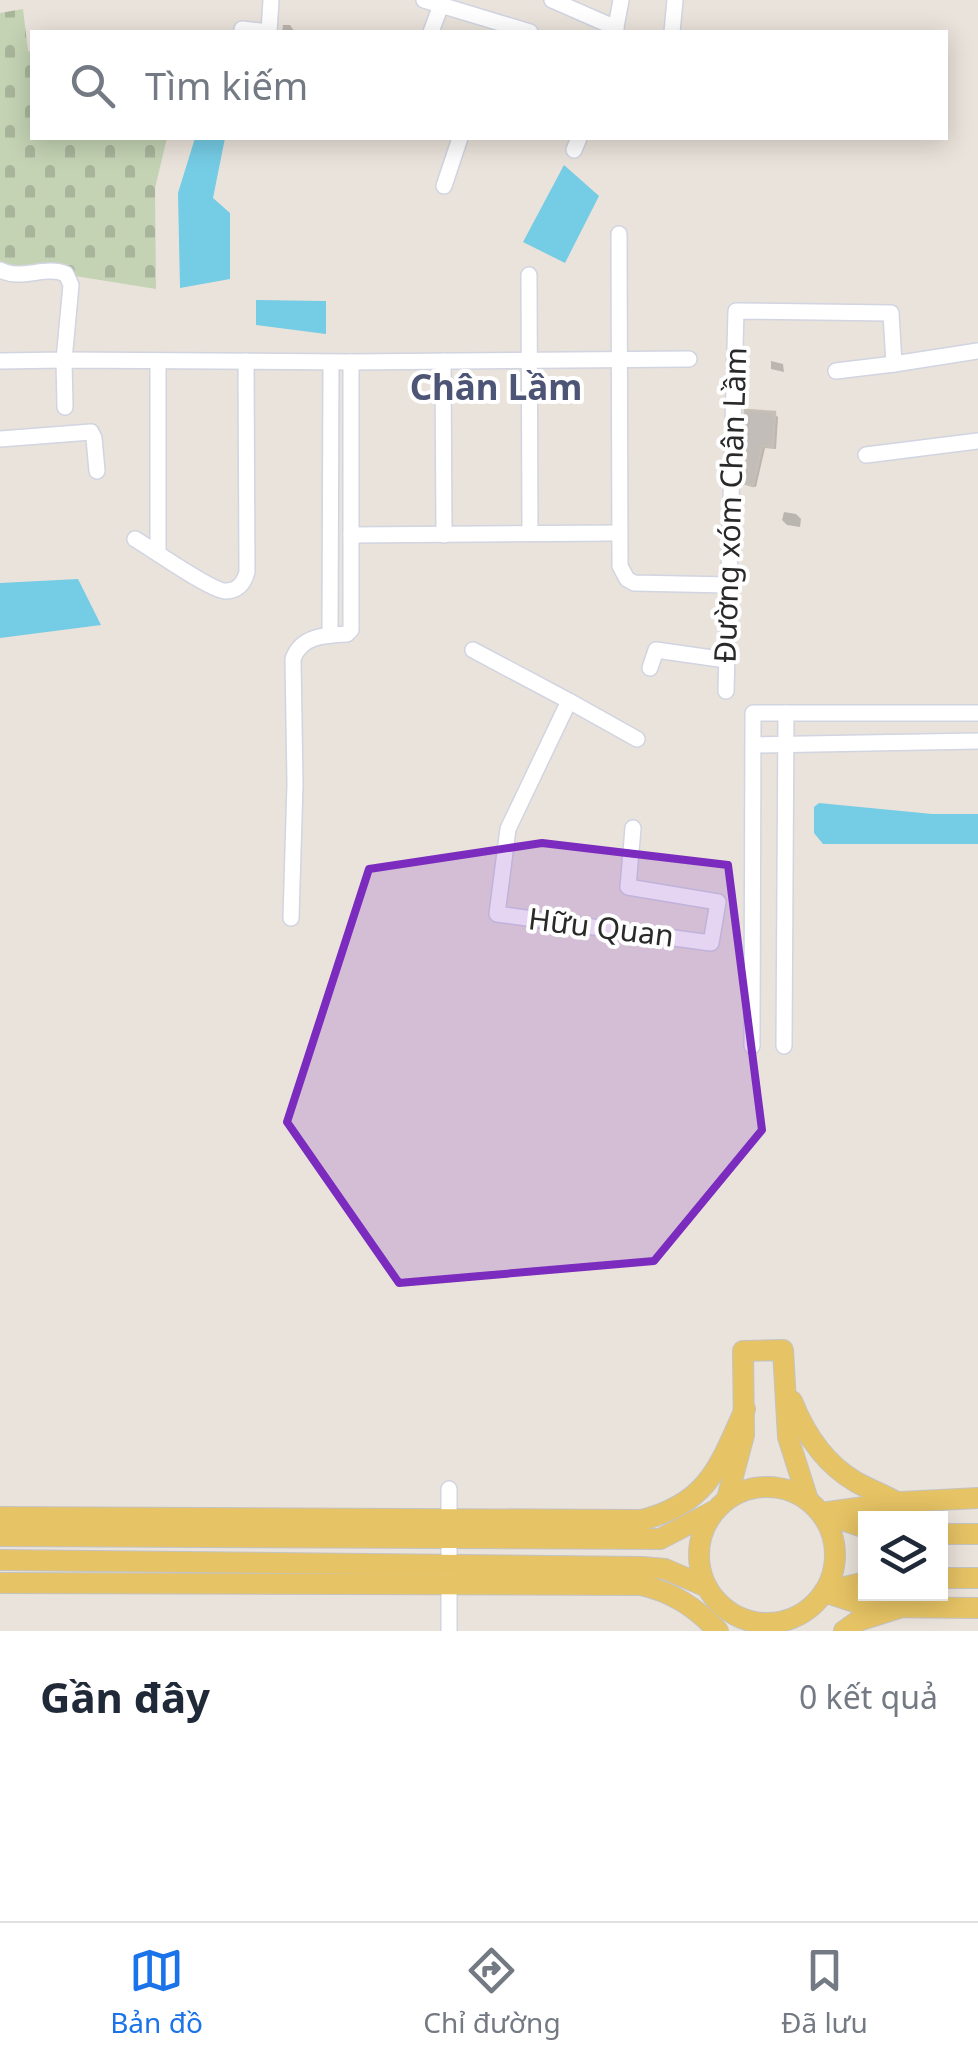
<!DOCTYPE html>
<html lang="vi">
<head>
<meta charset="utf-8">
<style>
	:root { --surface:#fff; --page:#f6f6f7; --text:#1f2937; --muted:#747a83; --line:#e0e1e3; --accent:#1a73e8 }
	body { margin:0; font-family:"Noto Sans",sans-serif; background:var(--page); color:var(--text) }
	.controls { position:absolute; right:30px; bottom:30px; display:grid; overflow:hidden; border-radius:0px; box-shadow:0 5px 25px #0003 }
	.controls button { width:90px; height:90px; display:grid; place-items:center; padding:0; border:0; border-bottom:2px solid var(--line); background:var(--surface); color:var(--text); font:50px sans-serif }
	.list { margin:0; padding:0; list-style:none }
	h2 { display:flex; justify-content:space-between; align-items:center; height:130px; margin:0; padding:0 40px; font-size:42px }
	h2 small { font-size:32px; font-weight:400; color:var(--muted) }
	.icon { flex:none; width:55px; height:55px; fill:none; stroke:currentColor; stroke-width:2; stroke-linecap:round; stroke-linejoin:round }
	.map { position:relative; flex:none; width:978px; height:1631px; overflow:hidden }
	.search { position:absolute; background:var(--surface); box-shadow:0 5px 25px #0003; left:30px; right:30px; top:30px; height:110px; display:flex; align-items:center; gap:25px; box-sizing:border-box; padding:0 35px; border-radius:0px; color:var(--muted); font-size:38px }
	.sheet { height:290px; background:var(--surface) }
	nav { display:flex; justify-content:space-around; align-items:center; box-sizing:border-box; height:140px; border-top:2px solid var(--line); background:var(--surface); font-size:28px; color:var(--muted) }
	nav a { display:grid; justify-items:center; gap:5px }
	nav .on { color:var(--accent) }
	.map>svg:first-child { display:block }
</style>
</head>
<body>
<div class="map">
<svg width="978" height="1631" viewBox="0 0 978 1631">
	<defs>
		<pattern id="cemetery-stones" width="16" height="16" patternUnits="userSpaceOnUse" patternTransform="scale(2.5)"><rect width="16" height="16" fill="#c4d3b4"/><path d="M2 7V4a2 2 0 0 1 4 0v3zM10 15v-3a2 2 0 0 1 4 0v3z" fill="#a8b59b"/></pattern>
	</defs>
	<rect width="100%" height="100%" fill="#eae3db"/>
	<!-- cemetery -->
	<path fill="url(#cemetery-stones)" d="M23,9L28,51L32,52V138H167L155,188L156,289L0,264V13Z"/>
	<!-- water -->
	<g fill="#75cce5">
		<path d="M195,138H225L213,198L230,213V279L180,288L178,193Z"/>
		<path d="M564,165L599,196L565,263L523,242Z"/>
		<path d="M256,300L326,301V334L256,325Z"/>
		<path d="M78,579L101,625L0,638V583Z"/>
		<path d="M819,803L932,814H978V844H823L814,833V807Z"/>
	</g>
	<!-- shadow -->
	<g fill="#0003">
		<path d="M283,25H290L295,32H282Z"/>
		<path d="M771,361L783,364L784,372L771,369Z"/>
		<path d="M774,414L778,417L776,449L765,448L756,487L749,486L745,482L750,456L746,451Z"/>
		<path d="M784,512L796,514L801,519L800,527L787,525L782,520Z"/>
	</g>
	<!-- building -->
	<path fill="#c2bdb8" stroke="#c5bfb5" stroke-width="2.5" d="M745,410L775,412L773,447L762,446L753,486L743,483L748,453L744,452Z"/>
	<g fill="none" stroke-linecap="round" stroke-linejoin="round">
		<defs>
			<g id="minor">
				<path d="M424,0L530,32"/>
				<path d="M552,0L616,28"/>
				<path d="M242,32V29L269,32L271,0"/>
				<path d="M431,32L441,5"/>
				<path d="M615,32L621,0"/>
				<path d="M672,32L675,0"/>
				<path d="M574,150L579,138"/>
				<path d="M444,186L460,138"/>
				<path d="M619,234L620,566L627,579L634,583L728,585"/>
				<path d="M0,270C21,281 45,265 66,274L71,285L64,360L0,361"/>
				<path d="M529,275L530,533"/>
				<path d="M158,361V553"/>
				<path d="M443,361L444,535"/>
				<path d="M836,371L894,364"/>
				<path d="M65,407L64,360L351,362"/>
				<path d="M0,439L91,432L94,438L97,471"/>
				<path d="M866,455L978,441"/>
				<path d="M351,535L618,533"/>
				<path d="M135,539C152,549 210,590 225,591C238,591 244,583 247,572L246,361"/>
				<path d="M330,635L331,362"/>
				<path d="M473,650L569,701"/>
				<path d="M650,668L656,650L726,660"/>
				<path d="M726,691L736,311L891,313L894,364L978,351"/>
				<path d="M755,745L978,741"/>
				<path d="M633,828L628,887L718,902L711,943L497,914L508,829L569,701L637,739"/>
				<path d="M291,918L295,784L293,659C301,636 324,635 347,634L351,630V362L689,359"/>
				<path d="M752,1046L753,713H978"/>
				<path d="M784,1046L786,713"/>
				<path d="M449,1631V1489"/>
			</g>
			<g id="major">
				<path d="M792,1401C805,1434 825,1464 856,1482C880,1495 897,1498 917,1518"/>
				<circle cx="767" cy="1555" r="68"/>
				<path d="M727,1499L744,1435L743,1351L783,1350L788,1437L808,1500"/>
				<path d="M821,1513L901,1502L978,1498"/>
				<path d="M825,1514L866,1528"/>
				<path d="M0,1517L642,1520C708,1503 719,1467 745,1409"/>
				<path d="M940,1534H978"/>
				<path d="M0,1536L660,1539L714,1511"/>
				<path d="M0,1560L642,1567L665,1569L707,1587"/>
				<path d="M940,1578H978"/>
				<path d="M0,1583L641,1585C673,1592 696,1608 718,1631"/>
				<path d="M824,1592L870,1607L978,1608"/>
				<path d="M824,1592L866,1582"/>
				<path d="M844,1631L858,1621L899,1608L919,1594"/>
			</g>
		</defs>
		<!-- minor casing -->
		<use href="#minor" stroke="#d1d4e1" stroke-width="18"/>
		<!-- major casing -->
		<use href="#major" stroke="#c3c3c3" stroke-width="22"/>
		<!-- minor -->
		<use href="#minor" stroke="#fff" stroke-width="15"/>
		<!-- major -->
		<use href="#major" stroke="#e6c364" stroke-width="20"/>
	</g>
	<!-- marked area -->
	<path fill="#7b2cbf" fill-opacity="0.2" stroke="#7b2cbf" stroke-width="8" stroke-linejoin="round" d="M542,843L728,865L762,1130L654,1261L399,1283L287,1122L369,869Z"/>
	<g text-anchor="middle" stroke-width="8" stroke-linejoin="round" paint-order="stroke">
		<!-- street labels -->
		<g font-size="30" fill="#292929" stroke="#fff">
			<text transform="translate(731 505) rotate(-88)" y="10">Đường xóm Chân Lầm</text>
			<text transform="translate(601 928) rotate(7)" y="10">Hữu Quan</text>
		</g>
		<!-- quarter labels -->
		<g font-size="35" font-weight="bold" fill="#4d5576" stroke="#fff">
			<text x="496" y="400">Chân Lầm</text>
		</g>
	</g>
</svg>
<div class="controls">
<button><svg class="icon" aria-label="layers" viewBox="0 0 24 24"><path d="M12 4l9 5-9 5-9-5zM3 14l9 5 9-5"/></svg></button>
</div>
<div class="search"><svg class="icon" aria-label="search" viewBox="0 0 24 24"><circle cx="10" cy="10" r="6"/><path d="M15 15l6 6"/></svg>Tìm kiếm</div>
</div>
<section class="sheet">
<h2>Gần đây<small>0 kết quả</small></h2>
<ul class="list">
</ul>
</section>
<nav>
<a class="on"><svg class="icon" aria-label="map" viewBox="0 0 24 24"><path d="M3 6l6-2 6 2 6-2v14l-6 2-6-2-6 2zM9 4v14M15 6v14"/></svg>Bản đồ</a>
<a><svg class="icon" aria-label="directions" viewBox="0 0 24 24"><path d="M12 3l9 9-9 9-9-9zM9 14v-3h6M13 9l2 2-2 2"/></svg>Chỉ đường</a>
<a><svg class="icon" aria-label="saved" viewBox="0 0 24 24"><path d="M7 4h10v16l-5-4-5 4z"/></svg>Đã lưu</a>
</nav>
</body>
</html>
